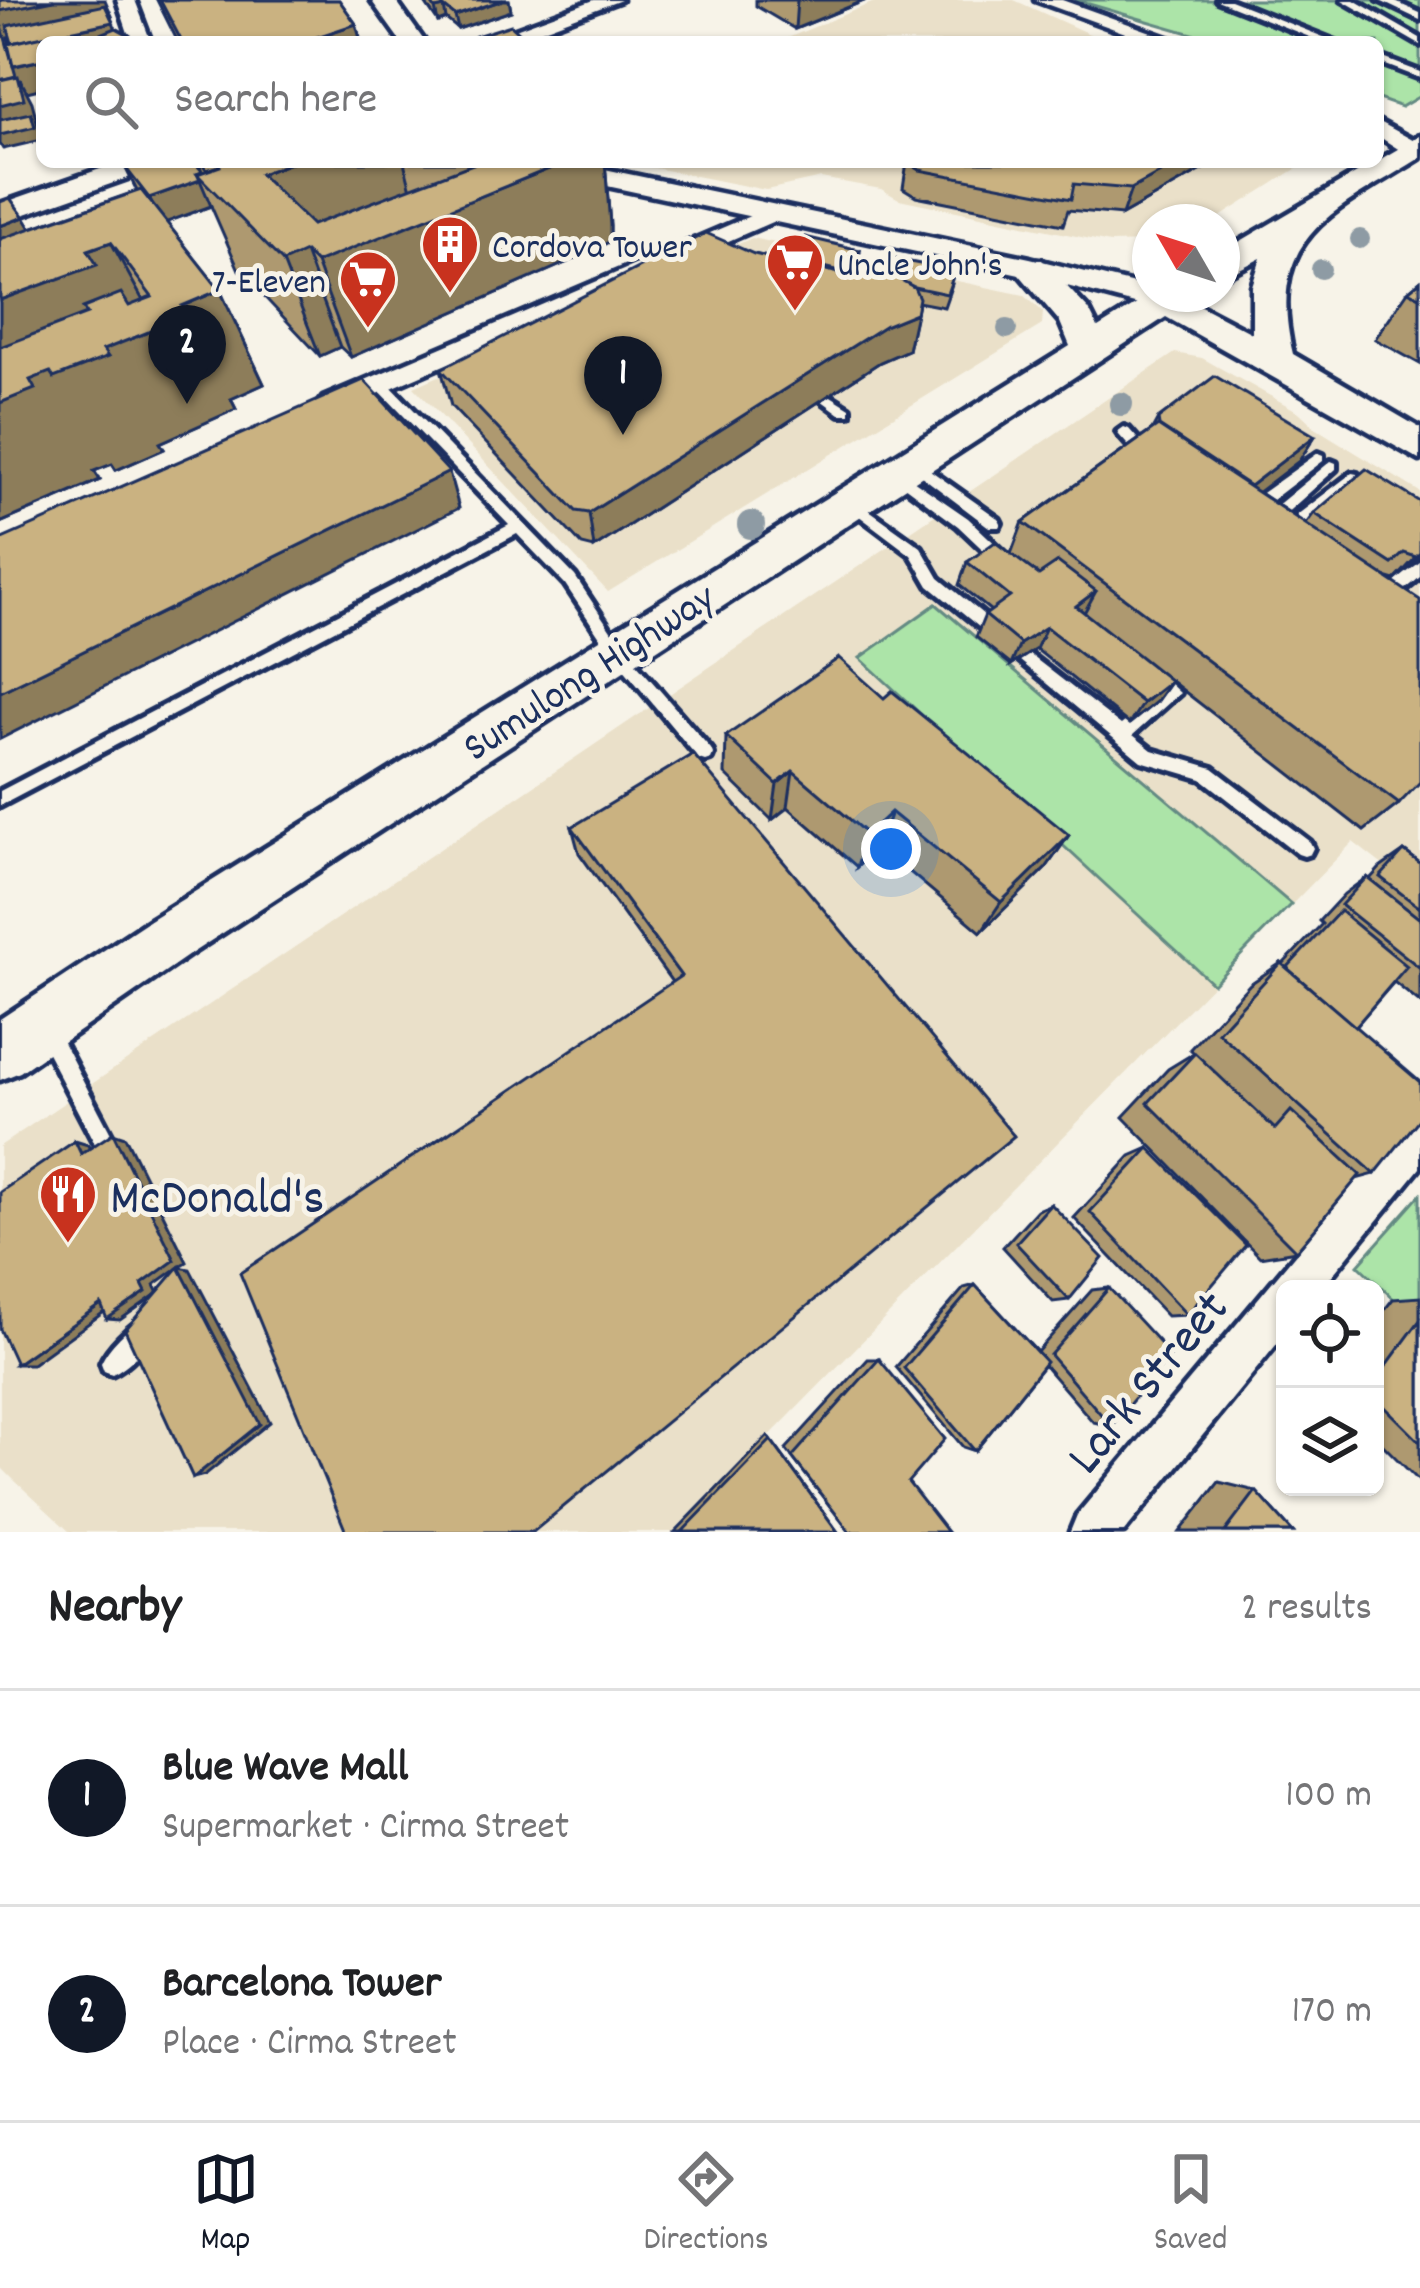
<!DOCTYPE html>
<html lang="en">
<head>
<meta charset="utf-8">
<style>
	:root { --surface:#fff; --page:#f6f6f6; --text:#202124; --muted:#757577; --line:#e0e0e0; --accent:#111827 }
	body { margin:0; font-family:Dekko,sans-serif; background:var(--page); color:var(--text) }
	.controls { position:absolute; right:36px; bottom:36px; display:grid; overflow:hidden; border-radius:18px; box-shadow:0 3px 9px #0004 }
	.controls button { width:108px; height:108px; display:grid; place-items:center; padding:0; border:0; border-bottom:3px solid var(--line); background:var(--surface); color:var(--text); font:60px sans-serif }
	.compass { position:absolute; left:1132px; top:204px; width:108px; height:108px; border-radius:50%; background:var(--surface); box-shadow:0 3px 9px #0004; rotate:309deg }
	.you { position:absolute; left:891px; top:849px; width:42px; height:42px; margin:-30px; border:9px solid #fff; border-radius:50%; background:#1a73e8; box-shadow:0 0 0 18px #1a73e833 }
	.badge { display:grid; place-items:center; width:78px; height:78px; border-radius:50%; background:var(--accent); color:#fff; font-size:39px; font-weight:700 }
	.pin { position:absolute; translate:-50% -99px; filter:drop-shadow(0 3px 6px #0008) }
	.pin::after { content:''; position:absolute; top:63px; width:42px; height:36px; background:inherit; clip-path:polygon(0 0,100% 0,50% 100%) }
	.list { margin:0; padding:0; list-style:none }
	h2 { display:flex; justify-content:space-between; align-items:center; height:156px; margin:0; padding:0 48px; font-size:51px }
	h2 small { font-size:39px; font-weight:400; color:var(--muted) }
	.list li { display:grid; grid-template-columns:78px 1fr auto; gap:36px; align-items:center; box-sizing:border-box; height:216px; padding:0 48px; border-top:3px solid var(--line) }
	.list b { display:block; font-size:45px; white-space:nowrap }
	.list p { margin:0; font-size:39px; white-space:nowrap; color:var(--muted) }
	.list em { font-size:39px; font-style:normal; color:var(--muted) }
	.icon { flex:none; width:66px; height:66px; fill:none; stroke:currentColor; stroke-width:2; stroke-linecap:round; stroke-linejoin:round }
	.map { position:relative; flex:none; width:1420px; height:1532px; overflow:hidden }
	.search { position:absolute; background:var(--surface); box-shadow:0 3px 9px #0004; left:36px; right:36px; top:36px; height:132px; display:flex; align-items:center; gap:30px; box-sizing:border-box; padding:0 42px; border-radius:18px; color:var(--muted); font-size:45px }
	.sheet { height:588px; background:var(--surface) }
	nav { display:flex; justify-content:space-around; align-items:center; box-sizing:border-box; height:168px; border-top:3px solid var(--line); background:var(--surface); font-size:33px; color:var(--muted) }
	nav a { display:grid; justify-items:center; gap:6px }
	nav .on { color:var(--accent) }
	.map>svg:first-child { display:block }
</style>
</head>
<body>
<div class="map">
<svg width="1420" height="1532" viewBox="0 0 1420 1532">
	<rect width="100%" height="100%" fill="#f7f3e8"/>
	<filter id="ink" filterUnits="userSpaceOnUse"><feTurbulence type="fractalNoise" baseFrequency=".00833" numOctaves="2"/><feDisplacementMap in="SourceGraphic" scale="24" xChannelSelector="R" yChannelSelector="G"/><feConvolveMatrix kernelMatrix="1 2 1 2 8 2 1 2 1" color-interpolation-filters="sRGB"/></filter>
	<g filter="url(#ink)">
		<!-- built -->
		<g fill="#eae0c9">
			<path d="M879,0H1014L1107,42H778Z"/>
			<path d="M625,162H1307L1212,222H1150V242L1110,243L899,199L881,189L821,178L766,190Z"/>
			<path d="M752,238L1024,295L1043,312L1042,325L608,592L414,387Z"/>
			<path d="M1175,353L1202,358L1299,412L1317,429L1420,492V894L1353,842L675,1532H70L14,1480L0,1466V1146Z"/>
		</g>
		<!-- green -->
		<g fill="#ace4a8" stroke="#648a83" stroke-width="3">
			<path d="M1075,0H1420V96L1401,107L1378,99V42H1220Z"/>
			<path d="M936,604L1291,904L1213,984L860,658Z"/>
			<path d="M1420,1195V1324L1358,1265Z"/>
		</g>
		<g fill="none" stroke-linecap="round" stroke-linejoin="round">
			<defs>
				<g id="service">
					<path d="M1217,0H1230L1336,42H1322Z"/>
					<path d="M1342,0H1354L1420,38V45Z"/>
					<path d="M1378,0H1391L1420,13V20Z"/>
					<path d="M1378,56L1420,72V78L1378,62Z"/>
					<path d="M380,379L385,380L575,576L622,647L711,749L713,754L711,759L705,761L699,759L612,655L565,584L517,534L0,806V791L509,525L375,386V380Z"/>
					<path d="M826,393L850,408V414H840L821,400L820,397Z"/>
					<path d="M1124,427L1129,429L1152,455V461H1142L1119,435L1117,432Z"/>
					<path d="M1318,453L1323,455V461L1255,513H1245V505Z"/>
					<path d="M913,458L999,519L1001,523L999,527H989L908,466L906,463Z"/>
					<path d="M1331,461L1336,463V469L1274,524H1264L1262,520L1264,516Z"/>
					<path d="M897,469L968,518L1007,555L1009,559L1007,563H997L958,526L892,477L890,474Z"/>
					<path d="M1352,473L1357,474V482L1308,522L1299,544H1289L1287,540L1297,515Z"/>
					<path d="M851,497L921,547L939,578L995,624L998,628L995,632H985L929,586L911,555L846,506V498Z"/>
					<path d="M1420,562V577C1408,588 1393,601 1376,598L1374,594L1376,590L1395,582Z"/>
					<path d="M1024,650L1121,725L1161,693L1141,675L1143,670H1155L1180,693L1133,735L1152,750L1213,768L1310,842L1313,848L1310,854L1304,856L1298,854L1202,779L1141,761L1019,660L1016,656Z"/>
					<path d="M47,1023L54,1025L120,1151L123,1158L120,1165L113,1168L106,1165L40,1039L37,1032L40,1025Z"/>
					<path d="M145,1318L153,1321L156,1329C149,1345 128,1367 112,1374L104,1371L101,1363C108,1347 129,1326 145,1318Z"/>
				</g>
				<g id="minor">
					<path d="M117,0H135L151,42H131Z"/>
					<path d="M594,0H621L509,42H480Z"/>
					<path d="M1035,0H1062L1179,42H1150Z"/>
					<path d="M1378,121L1420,144V154H1406L1378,136Z"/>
					<path d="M771,207L779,209V219L341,410H323L319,404L323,398Z"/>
					<path d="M1420,1116V1168L1321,1289H1285V1334L1124,1532H1070L1077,1515L1406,1122Z"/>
				</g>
				<g id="tertiary">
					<path d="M371,0H395L425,42H401Z"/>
					<path d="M120,162H160L156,168L0,223V204Z"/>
					<path d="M518,162H571L1030,258L1150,288V294L1176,295L1180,302L1165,312L1029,276L532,170Z"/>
				</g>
				<path id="secondary" d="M1420,136V158C1334,212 1264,234 1293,354L1420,428V460L1166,317L189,955L20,1072L0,1080V1019L151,919L1070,346L1060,322L1013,267L1018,260H1042L1089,310L1098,328L1153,294H1195L1191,301L1252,333V286L1261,258L1222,278V252Z"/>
			</defs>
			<!-- service casing -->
			<use href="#service" stroke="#1b2f5e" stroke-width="10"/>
			<!-- minor casing -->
			<use href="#minor" stroke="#1b2f5e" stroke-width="9"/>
			<!-- tertiary casing -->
			<use href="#tertiary" stroke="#1b2f5e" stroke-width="9"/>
			<!-- secondary casing -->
			<use href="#secondary" stroke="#1b2f5e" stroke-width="9"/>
			<!-- service -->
			<use href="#service" fill="#f7f3e8" fill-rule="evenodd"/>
			<!-- minor -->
			<use href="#minor" fill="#f7f3e8" fill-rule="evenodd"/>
			<!-- tertiary -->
			<use href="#tertiary" fill="#f7f3e8" fill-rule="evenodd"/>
			<!-- secondary -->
			<use href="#secondary" fill="#f7f3e8" fill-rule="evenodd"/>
		</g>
		<!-- trees -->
		<g fill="#8e9ba4">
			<circle cx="1360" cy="239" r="10"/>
			<circle cx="1321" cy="269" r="10"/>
			<circle cx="1007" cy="329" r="10"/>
			<circle cx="1121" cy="404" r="12"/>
			<circle cx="751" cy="525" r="14"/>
		</g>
		<!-- wall -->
		<g fill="#ae996f" stroke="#1b2f5e" stroke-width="3">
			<path d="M157,0H339L356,24L361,42H178Z"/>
			<path d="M423,0H509L511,11L458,29L446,19L438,22Z"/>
			<path d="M756,0H866L795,29L756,6Z"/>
			<path d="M198,162H605L610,225V241L595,250L351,357L340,347L320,356L239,270L211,206L166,222L220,290L264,384L231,399L236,409L160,443L164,449L116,470L112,464L94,471L100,480L0,523V202L31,228L137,191L125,167L202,171Z"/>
			<path d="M907,162H1216L1122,215L1068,210L1063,225L916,196L903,188Z"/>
			<path d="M860,250L859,263L852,276L952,284L944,307L918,302L908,350L880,362L594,548L582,545L451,406L441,369L754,254L792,263V259Z"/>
			<path d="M1420,281V364L1375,339L1408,291Z"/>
			<path d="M1158,419L1315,436L1299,461L1258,492L1306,524L1314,513L1420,557L1395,580L1385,577L1399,804L1364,831L1171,681L1156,702L1129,724L1036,649L1011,665L976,637L985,615L991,611L959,585L967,562L1011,554L1023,522L1152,430Z"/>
			<path d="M884,698L1069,835L1046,868L981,932L879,846L857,867L788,807L772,820L725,774L726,736Z"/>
			<path d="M572,827L1014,1136L672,982L579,853Z"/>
			<path d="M1404,851L1420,863V1003L1394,982L1355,1027L1375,1174L1356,1179L1296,1251L1260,1257L1123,1117L1168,1069L1194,1053L1190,1049L1250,984L1281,963L1282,965L1322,924L1319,921L1344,894L1367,877L1370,879L1380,868Z"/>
			<path d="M1149,1148L1187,1315L1167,1316L1074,1218L1131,1156Z"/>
			<path d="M1051,1204L1069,1300L1053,1302L1003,1247L1037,1210Z"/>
			<path d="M975,1285L1037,1352L1092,1290L1109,1288L1111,1426L1093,1422L1044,1365L975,1451L963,1447L896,1367L964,1288Z"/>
			<path d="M1420,1297V1482L1375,1437V1322L1393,1299Z"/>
			<path d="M868,1359H879L850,1532L786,1449Z"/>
			<path d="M768,1436L838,1532H675Z"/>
			<path d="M1219,1482L1256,1491L1293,1532H1180Z"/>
		</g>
		<!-- shaded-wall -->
		<g fill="#8d7d5a" stroke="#1b2f5e" stroke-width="3">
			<path d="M41,0H105L112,16L8,38L16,66L42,60V89L37,86L39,89L27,92L20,79L32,102L42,140L3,149L0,144V10Z"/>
			<path d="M503,0H509L511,11L458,29L455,16Z"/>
			<path d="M797,0H866L795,29Z"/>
			<path d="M444,7L446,19L438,22L435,9Z"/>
			<path d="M113,22L118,34L96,36L98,39L84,42L12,44Z"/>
			<path d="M356,24L361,42H302Z"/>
			<path d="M129,35L132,42H114Z"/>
			<path d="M293,162H404L419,221L566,162H605L610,225V241L595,250L351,357L316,263L305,252L340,347L320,356L283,262L260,174Z"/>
			<path d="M1180,162H1216L1122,215L1131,189Z"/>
			<path d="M200,180L211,206L162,224L149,198Z"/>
			<path d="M24,217L40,243L0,258V226Z"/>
			<path d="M111,242L158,328L182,306L220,290L264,384L231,399L236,409L160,443L164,449L116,470L112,464L94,471L100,480L0,523V297L88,250Z"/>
			<path d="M860,250L859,263L847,285L848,273Z"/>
			<path d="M916,313L908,350L880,362L594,548L589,513L886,325Z"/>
			<path d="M1315,436L1299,461L1235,510L1250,486Z"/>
			<path d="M449,472L459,508L0,739V692Z"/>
			<path d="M1420,553V557L1395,580Z"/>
			<path d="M1096,591L1084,613L1076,606Z"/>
			<path d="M1046,627L1036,649L1011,665L1020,644Z"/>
			<path d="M1171,681L1156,702L1129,724L1143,703Z"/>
			<path d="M793,771L788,807L772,820L777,784Z"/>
			<path d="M891,812L879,846L857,867L867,834Z"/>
			<path d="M1069,835L1046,868L981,932L1001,902Z"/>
			<path d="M113,1133L125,1137L187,1262L179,1267L190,1269L270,1422L205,1475L193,1478L179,1267L154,1285L158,1293L120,1320L107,1319L142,1284Z"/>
			<path d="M75,1141L88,1145L93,1158L81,1154Z"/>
			<path d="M101,1304L114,1305L32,1364H16Z"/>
		</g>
		<!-- building -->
		<g fill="#cab281" stroke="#1b2f5e" stroke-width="3">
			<path d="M2,0H54L0,11V1Z"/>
			<path d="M160,0H339L356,24L302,42H182Z"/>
			<path d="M429,0H503L455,16L444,7L435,9Z"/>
			<path d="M105,5L113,22L12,43L7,26Z"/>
			<path d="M511,25L530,42H481L476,36Z"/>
			<path d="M0,27H2L16,76L0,80Z"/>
			<path d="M116,28L129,35L114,42H107L96,36Z"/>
			<path d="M623,34L634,42H599Z"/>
			<path d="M1151,34L1169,42H1135Z"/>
			<path d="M43,36L45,42H42V60L13,66L8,44Z"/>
			<path d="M18,76L24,99L0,105V80Z"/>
			<path d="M31,113L35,127L0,135V120Z"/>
			<path d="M137,162H194L203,172L197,174L200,180L149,198L125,167Z"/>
			<path d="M201,162H219L220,166L207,170Z"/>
			<path d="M219,162H293L260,174L312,225L478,162H566L316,263L305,252L283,262L197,174L220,166Z"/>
			<path d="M907,162H1180L1131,189L1074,184L1071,199L920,170Z"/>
			<path d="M141,190L220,290L182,306L189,316L103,350L108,357L54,378L50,372L30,380L35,389L0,403V347L87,314L83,308L121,293L129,306L152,297L111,242L88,250L97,265L0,300V239Z"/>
			<path d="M10,198L24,217L0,226V202Z"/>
			<path d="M706,233L754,254L857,277L873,271L893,274L914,287L919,298L916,313L886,325L589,513L576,511L441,369Z"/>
			<path d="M805,237L860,250L848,273L792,259Z"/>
			<path d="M895,259L955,271L947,294L914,287L890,274Z"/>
			<path d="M1420,281V297L1408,291Z"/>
			<path d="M1215,376L1315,436L1250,486L1159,426L1158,419Z"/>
			<path d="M364,380L449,472L0,692V540Z"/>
			<path d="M1158,426L1420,600V782L1399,804L1023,522Z"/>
			<path d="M1366,469L1420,502V553L1416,557L1404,553L1392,564L1314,513Z"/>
			<path d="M995,542L1039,575L1058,562L1096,591L1076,606L1171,681L1143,703L1046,627L1020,644L985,615L1010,597L967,562Z"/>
			<path d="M839,658L884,698L892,691L1069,835L1001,902L891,812L867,834L793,771L777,784L726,736Z"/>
			<path d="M693,754L1014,1136L533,1532H346L240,1273L681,976L572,827Z"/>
			<path d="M1404,851L1420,863V908L1380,877Z"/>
			<path d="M1367,877L1420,919V968L1341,905Z"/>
			<path d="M1340,911L1407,966L1355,1027L1287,968Z"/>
			<path d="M1281,963L1420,1082V1118L1375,1174L1218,1032Z"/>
			<path d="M1195,1053L1275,1129L1291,1111L1360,1175L1296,1251L1148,1103Z"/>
			<path d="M113,1133L175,1260L142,1284L146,1292L107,1319L101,1304L16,1364L0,1329V1192L75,1141L81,1154Z"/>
			<path d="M1149,1148L1246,1245L1187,1315L1090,1212Z"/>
			<path d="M1051,1204L1103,1258L1069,1300L1016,1243Z"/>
			<path d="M179,1267L260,1424L193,1478L125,1330Z"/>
			<path d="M975,1285L1046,1362L975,1451L904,1368Z"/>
			<path d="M1109,1288L1171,1355L1111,1426L1050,1355Z"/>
			<path d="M1420,1320V1442L1375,1397V1381Z"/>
			<path d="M879,1359L945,1439L908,1482L947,1532H850L792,1457Z"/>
			<path d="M771,1440L838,1532H682Z"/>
			<path d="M1256,1491L1293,1532H1225Z"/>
		</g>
	</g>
	<!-- icons -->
	<defs>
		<symbol id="building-pin" viewBox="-11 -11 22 30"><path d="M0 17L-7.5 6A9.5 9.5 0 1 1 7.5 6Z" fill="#c8321e" stroke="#f7f3e8"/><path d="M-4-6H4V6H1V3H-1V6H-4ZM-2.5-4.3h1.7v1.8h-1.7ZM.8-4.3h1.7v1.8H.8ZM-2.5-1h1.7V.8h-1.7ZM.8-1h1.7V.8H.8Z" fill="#fff"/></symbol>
		<symbol id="supermarket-pin" viewBox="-11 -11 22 30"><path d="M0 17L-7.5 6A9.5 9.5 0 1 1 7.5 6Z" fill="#c8321e" stroke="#f7f3e8"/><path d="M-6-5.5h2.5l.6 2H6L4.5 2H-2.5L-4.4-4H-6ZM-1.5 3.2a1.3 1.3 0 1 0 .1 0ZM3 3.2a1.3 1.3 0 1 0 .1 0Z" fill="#fff"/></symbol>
		<symbol id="restaurant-pin" viewBox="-11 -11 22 30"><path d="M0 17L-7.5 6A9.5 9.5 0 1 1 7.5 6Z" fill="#c8321e" stroke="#f7f3e8"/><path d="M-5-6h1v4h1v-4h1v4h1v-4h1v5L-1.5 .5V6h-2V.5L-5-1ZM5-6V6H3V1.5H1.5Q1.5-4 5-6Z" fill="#fff"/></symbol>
	</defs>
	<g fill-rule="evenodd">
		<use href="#building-pin" x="417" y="211" width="66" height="90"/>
		<use href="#supermarket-pin" x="762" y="229" width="66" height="90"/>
		<use href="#supermarket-pin" x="335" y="246" width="66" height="90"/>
		<use href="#restaurant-pin" x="35" y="1161" width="66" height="90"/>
	</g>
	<g text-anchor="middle" stroke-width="10" stroke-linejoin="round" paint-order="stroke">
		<!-- far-poi labels -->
		<g font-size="36" fill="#1b2f5e" stroke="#f7f3e8" text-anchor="start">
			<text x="492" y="257">Cordova Tower</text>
			<text x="837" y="275">Uncle John's</text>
			<text x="326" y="292" text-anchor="end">7-Eleven</text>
		</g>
		<!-- street labels -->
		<g font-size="42" fill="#1b2f5e" stroke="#f7f3e8">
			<text transform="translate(587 670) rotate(-33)" y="15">Sumulong Highway</text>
		</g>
		<!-- near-poi labels -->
		<g font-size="51" fill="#1b2f5e" stroke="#f7f3e8" text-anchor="start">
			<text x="110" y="1212">McDonald's</text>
		</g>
		<!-- near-street labels -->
		<g font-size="51" fill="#1b2f5e" stroke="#f7f3e8">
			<text transform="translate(1145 1380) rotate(-50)" y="18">Lark Street</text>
		</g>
	</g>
</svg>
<div class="controls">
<button><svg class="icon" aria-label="locate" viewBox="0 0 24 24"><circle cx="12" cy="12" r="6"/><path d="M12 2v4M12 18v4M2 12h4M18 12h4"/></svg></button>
<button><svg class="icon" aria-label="layers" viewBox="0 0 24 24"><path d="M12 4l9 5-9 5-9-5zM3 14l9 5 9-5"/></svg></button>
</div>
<svg class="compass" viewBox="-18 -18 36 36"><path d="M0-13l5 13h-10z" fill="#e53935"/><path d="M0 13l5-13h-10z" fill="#757577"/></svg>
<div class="you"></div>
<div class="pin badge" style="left:623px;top:435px">1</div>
<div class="pin badge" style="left:187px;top:404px">2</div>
<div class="search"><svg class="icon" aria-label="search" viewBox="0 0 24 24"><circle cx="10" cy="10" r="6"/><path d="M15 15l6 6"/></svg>Search here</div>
</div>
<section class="sheet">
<h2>Nearby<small>2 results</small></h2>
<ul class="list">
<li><span class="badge">1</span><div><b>Blue Wave Mall</b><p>Supermarket · Cirma Street</p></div><em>100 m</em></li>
<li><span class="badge">2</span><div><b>Barcelona Tower</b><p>Place · Cirma Street</p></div><em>170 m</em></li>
</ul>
</section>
<nav>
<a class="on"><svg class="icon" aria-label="map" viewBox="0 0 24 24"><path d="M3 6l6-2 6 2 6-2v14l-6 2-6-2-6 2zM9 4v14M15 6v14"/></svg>Map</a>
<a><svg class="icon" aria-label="directions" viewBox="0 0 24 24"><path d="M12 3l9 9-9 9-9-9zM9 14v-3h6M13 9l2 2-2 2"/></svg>Directions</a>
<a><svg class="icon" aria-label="saved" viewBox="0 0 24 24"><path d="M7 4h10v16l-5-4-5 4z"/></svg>Saved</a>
</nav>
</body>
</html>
